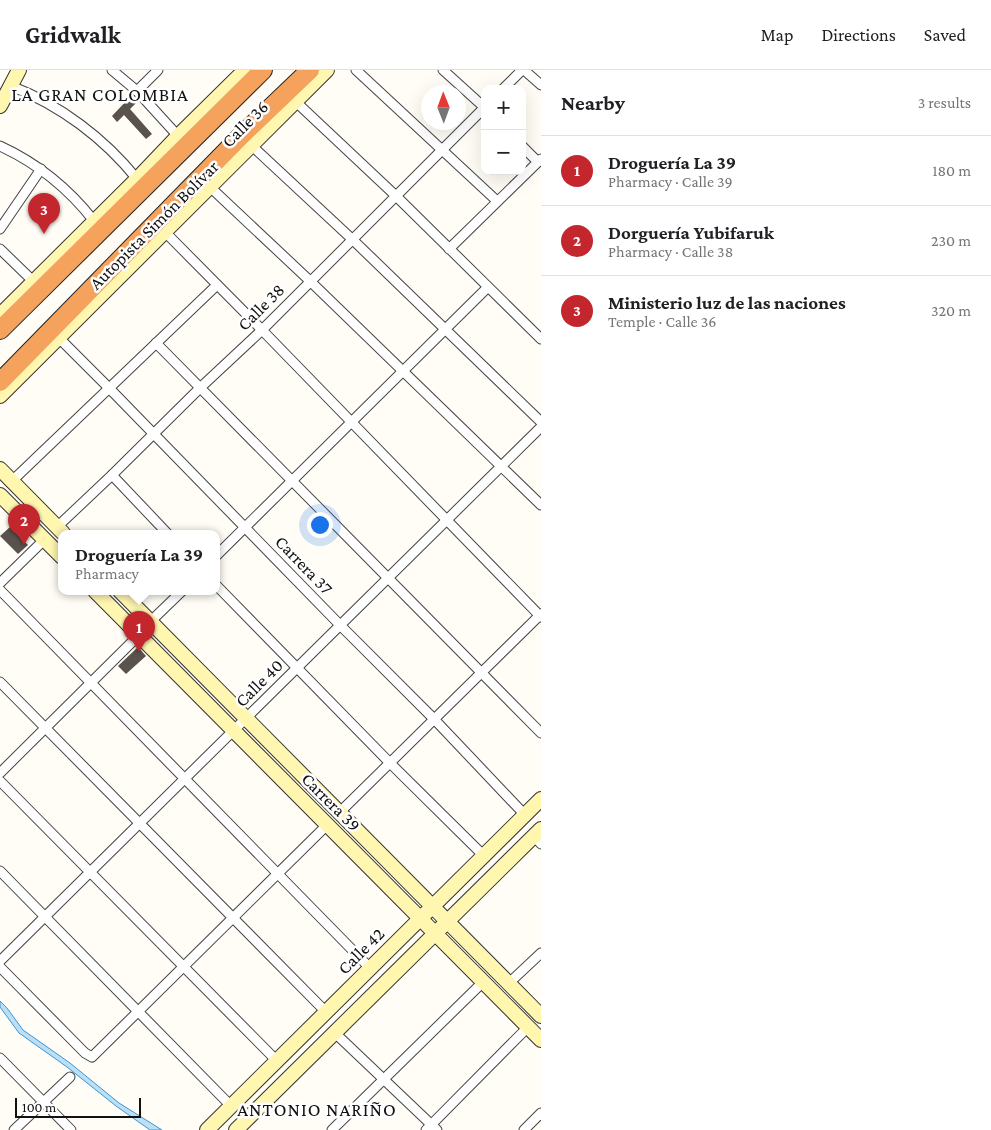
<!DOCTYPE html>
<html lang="en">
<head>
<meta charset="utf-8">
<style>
	:root { --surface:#fff; --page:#f2f2f2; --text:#202124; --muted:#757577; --line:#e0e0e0; --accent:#c4262e }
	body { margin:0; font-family:"Crimson Pro",serif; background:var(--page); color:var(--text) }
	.controls { position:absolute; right:15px; top:15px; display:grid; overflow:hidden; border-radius:10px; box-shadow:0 5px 20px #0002 }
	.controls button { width:45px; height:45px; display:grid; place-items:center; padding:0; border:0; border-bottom:1px solid var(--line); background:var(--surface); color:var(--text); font:25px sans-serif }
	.compass { position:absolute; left:421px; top:15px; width:45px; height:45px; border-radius:50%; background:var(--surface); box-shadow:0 5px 20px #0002; rotate:359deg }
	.scale { position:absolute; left:15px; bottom:12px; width:126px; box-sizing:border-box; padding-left:5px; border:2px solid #111; border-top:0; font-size:14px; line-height:18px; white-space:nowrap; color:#111; -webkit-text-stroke:4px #fff; paint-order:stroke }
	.you { position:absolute; left:319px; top:454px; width:18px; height:18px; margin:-12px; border:4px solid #fff; border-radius:50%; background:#1a73e8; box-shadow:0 0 0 8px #1a73e833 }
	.badge { display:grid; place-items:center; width:32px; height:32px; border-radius:50%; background:var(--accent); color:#fff; font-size:16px; font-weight:700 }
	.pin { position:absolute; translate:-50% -41px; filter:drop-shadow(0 1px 2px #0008) }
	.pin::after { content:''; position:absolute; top:26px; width:18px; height:15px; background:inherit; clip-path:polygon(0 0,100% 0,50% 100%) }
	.popup { position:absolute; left:58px; top:460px; width:162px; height:65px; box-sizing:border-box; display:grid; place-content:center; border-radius:10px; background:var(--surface); filter:drop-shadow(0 1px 4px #0005); font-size:16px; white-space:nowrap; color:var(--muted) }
	.popup b { font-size:19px; color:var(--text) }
	.popup::after { content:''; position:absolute; left:50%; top:100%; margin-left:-10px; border:10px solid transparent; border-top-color:var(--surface) }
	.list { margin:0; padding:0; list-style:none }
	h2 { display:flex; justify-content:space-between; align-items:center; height:65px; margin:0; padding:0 20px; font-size:21px }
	h2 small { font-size:16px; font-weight:400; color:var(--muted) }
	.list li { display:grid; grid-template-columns:32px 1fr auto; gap:15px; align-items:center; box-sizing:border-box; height:70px; padding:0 20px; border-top:1px solid var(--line) }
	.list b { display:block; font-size:19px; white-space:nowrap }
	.list p { margin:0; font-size:16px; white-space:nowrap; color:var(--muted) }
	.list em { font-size:16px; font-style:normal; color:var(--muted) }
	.map { position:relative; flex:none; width:541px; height:1060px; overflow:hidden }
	header { display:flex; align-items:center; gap:30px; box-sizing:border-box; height:70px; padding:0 25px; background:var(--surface); border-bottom:1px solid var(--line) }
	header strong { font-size:24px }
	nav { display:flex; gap:28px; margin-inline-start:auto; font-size:18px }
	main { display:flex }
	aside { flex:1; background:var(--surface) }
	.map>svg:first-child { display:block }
</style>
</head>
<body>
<header>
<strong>Gridwalk</strong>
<nav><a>Map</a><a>Directions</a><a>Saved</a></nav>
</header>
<main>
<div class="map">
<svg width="541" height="1060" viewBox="0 0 541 1060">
	<rect width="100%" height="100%" fill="#fffdf5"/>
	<!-- water -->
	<path fill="#b9e0f7" stroke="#3f96cf" d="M0,931L7,938L23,960L70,993L119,1033L162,1060H150L116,1036L67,997L19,963L0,937Z"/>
	<!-- building -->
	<g fill="#5a524d">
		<path d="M131,26L137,32L130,39L152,64L146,69L124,45L117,52L112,46Z"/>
		<path d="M10,457L28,475L18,484L0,466Z"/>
		<path d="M138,577L146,586L126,604L118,596Z"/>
	</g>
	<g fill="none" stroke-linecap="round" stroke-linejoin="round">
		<defs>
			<g id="street">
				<path d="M112,0L137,21L178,66"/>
				<path d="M356,0L497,131"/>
				<path d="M443,0L485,38"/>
				<path d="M524,0L541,15"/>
				<path d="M11,16C60,35 104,68 137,109"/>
				<path d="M503,19L522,0"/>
				<path d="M137,21L158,0"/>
				<path d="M295,31L396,126L541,269"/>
				<path d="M251,75L353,170L541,352"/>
				<path d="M0,76C37,93 69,119 94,151"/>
				<path d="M522,76L538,92"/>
				<path d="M209,116L310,211L541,435"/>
				<path d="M0,159L41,99"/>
				<path d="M165,162L262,260L541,547"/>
				<path d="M0,179L34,212"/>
				<path d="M449,179L541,89"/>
				<path d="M59,268L109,318L340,555L434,649L525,745"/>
				<path d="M156,273L541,663"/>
				<path d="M112,405L167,463"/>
				<path d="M12,411L217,215"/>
				<path d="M57,457L112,405L201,317L262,260L485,37"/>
				<path d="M216,486L488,217"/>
				<path d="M0,513L44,470"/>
				<path d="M216,515L390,693L483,785"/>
				<path d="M0,520L370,898"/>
				<path d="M150,552L182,521"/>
				<path d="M0,612L326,942"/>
				<path d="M0,703L139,565"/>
				<path d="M0,711L277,991"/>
				<path d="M340,742L541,544"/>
				<path d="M534,766L541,774"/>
				<path d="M0,801L231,1036"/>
				<path d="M0,891L541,357"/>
				<path d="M0,897L85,983L92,987L327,755"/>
				<path d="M509,913L541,883"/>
				<path d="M335,963L437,1060"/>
				<path d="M0,988L71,1060"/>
				<path d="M14,1060L70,1007"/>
				<path d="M332,1060L483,912"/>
				<path d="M426,1060L528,957"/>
				<path d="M524,1060L541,1043"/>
			</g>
			<g id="secondary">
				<path d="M0,36L19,0"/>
				<path d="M0,245L137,109L178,66L245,0"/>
				<path d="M0,326L327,0"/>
				<path d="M0,399L63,463"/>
				<path d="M0,425L62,487"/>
				<path d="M95,521L541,970"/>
				<path d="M120,521L541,946"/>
				<path d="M207,1060L541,729"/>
				<path d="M236,1060L541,759"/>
			</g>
			<g id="highway">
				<path d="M0,260L263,0"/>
				<path d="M0,312L241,66L310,0"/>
			</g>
		</defs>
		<!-- street casing -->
		<use href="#street" stroke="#444" stroke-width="11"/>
		<!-- secondary casing -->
		<use href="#secondary" stroke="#333" stroke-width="16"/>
		<!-- highway casing -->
		<use href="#highway" stroke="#222" stroke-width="20"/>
		<!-- street -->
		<use href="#street" stroke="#fff" stroke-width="9"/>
		<!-- secondary -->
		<use href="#secondary" stroke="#fff6b0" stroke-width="14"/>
		<!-- highway -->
		<use href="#highway" stroke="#f5a25d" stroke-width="18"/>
	</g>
	<g text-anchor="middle" stroke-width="5" stroke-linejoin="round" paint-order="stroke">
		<!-- street labels -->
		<g font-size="18" fill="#111" stroke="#fff">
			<text transform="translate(245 54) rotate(-45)" y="6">Calle 36</text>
			<text transform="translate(154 155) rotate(-45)" y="6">Autopista Simón Bolívar</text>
			<text transform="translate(261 237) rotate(-45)" y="6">Calle 38</text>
			<text transform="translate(304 495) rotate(46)" y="6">Carrera 37</text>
			<text transform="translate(259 613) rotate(-45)" y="6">Calle 40</text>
			<text transform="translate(331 732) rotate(45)" y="6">Carrera 39</text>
			<text transform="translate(361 881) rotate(-45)" y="6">Calle 42</text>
		</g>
		<!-- neighbourhood labels -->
		<g font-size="19" letter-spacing="1" fill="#111" stroke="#fff">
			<text x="100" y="31">LA GRAN COLOMBIA</text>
			<text x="317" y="1046">ANTONIO NARIÑO</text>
		</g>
	</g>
</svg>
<div class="controls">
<button>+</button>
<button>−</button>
</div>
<svg class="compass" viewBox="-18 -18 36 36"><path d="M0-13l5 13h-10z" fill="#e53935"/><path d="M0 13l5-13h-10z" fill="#757577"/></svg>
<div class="scale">100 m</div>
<div class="you"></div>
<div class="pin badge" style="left:139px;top:582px">1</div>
<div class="popup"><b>Droguería La 39</b>Pharmacy</div>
<div class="pin badge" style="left:24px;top:475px">2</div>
<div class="pin badge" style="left:44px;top:164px">3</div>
</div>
<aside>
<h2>Nearby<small>3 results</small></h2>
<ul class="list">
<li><span class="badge">1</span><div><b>Droguería La 39</b><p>Pharmacy · Calle 39</p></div><em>180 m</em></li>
<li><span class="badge">2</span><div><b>Dorguería Yubifaruk</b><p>Pharmacy · Calle 38</p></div><em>230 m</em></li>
<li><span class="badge">3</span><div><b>Ministerio luz de las naciones</b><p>Temple · Calle 36</p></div><em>320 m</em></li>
</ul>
</aside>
</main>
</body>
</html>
